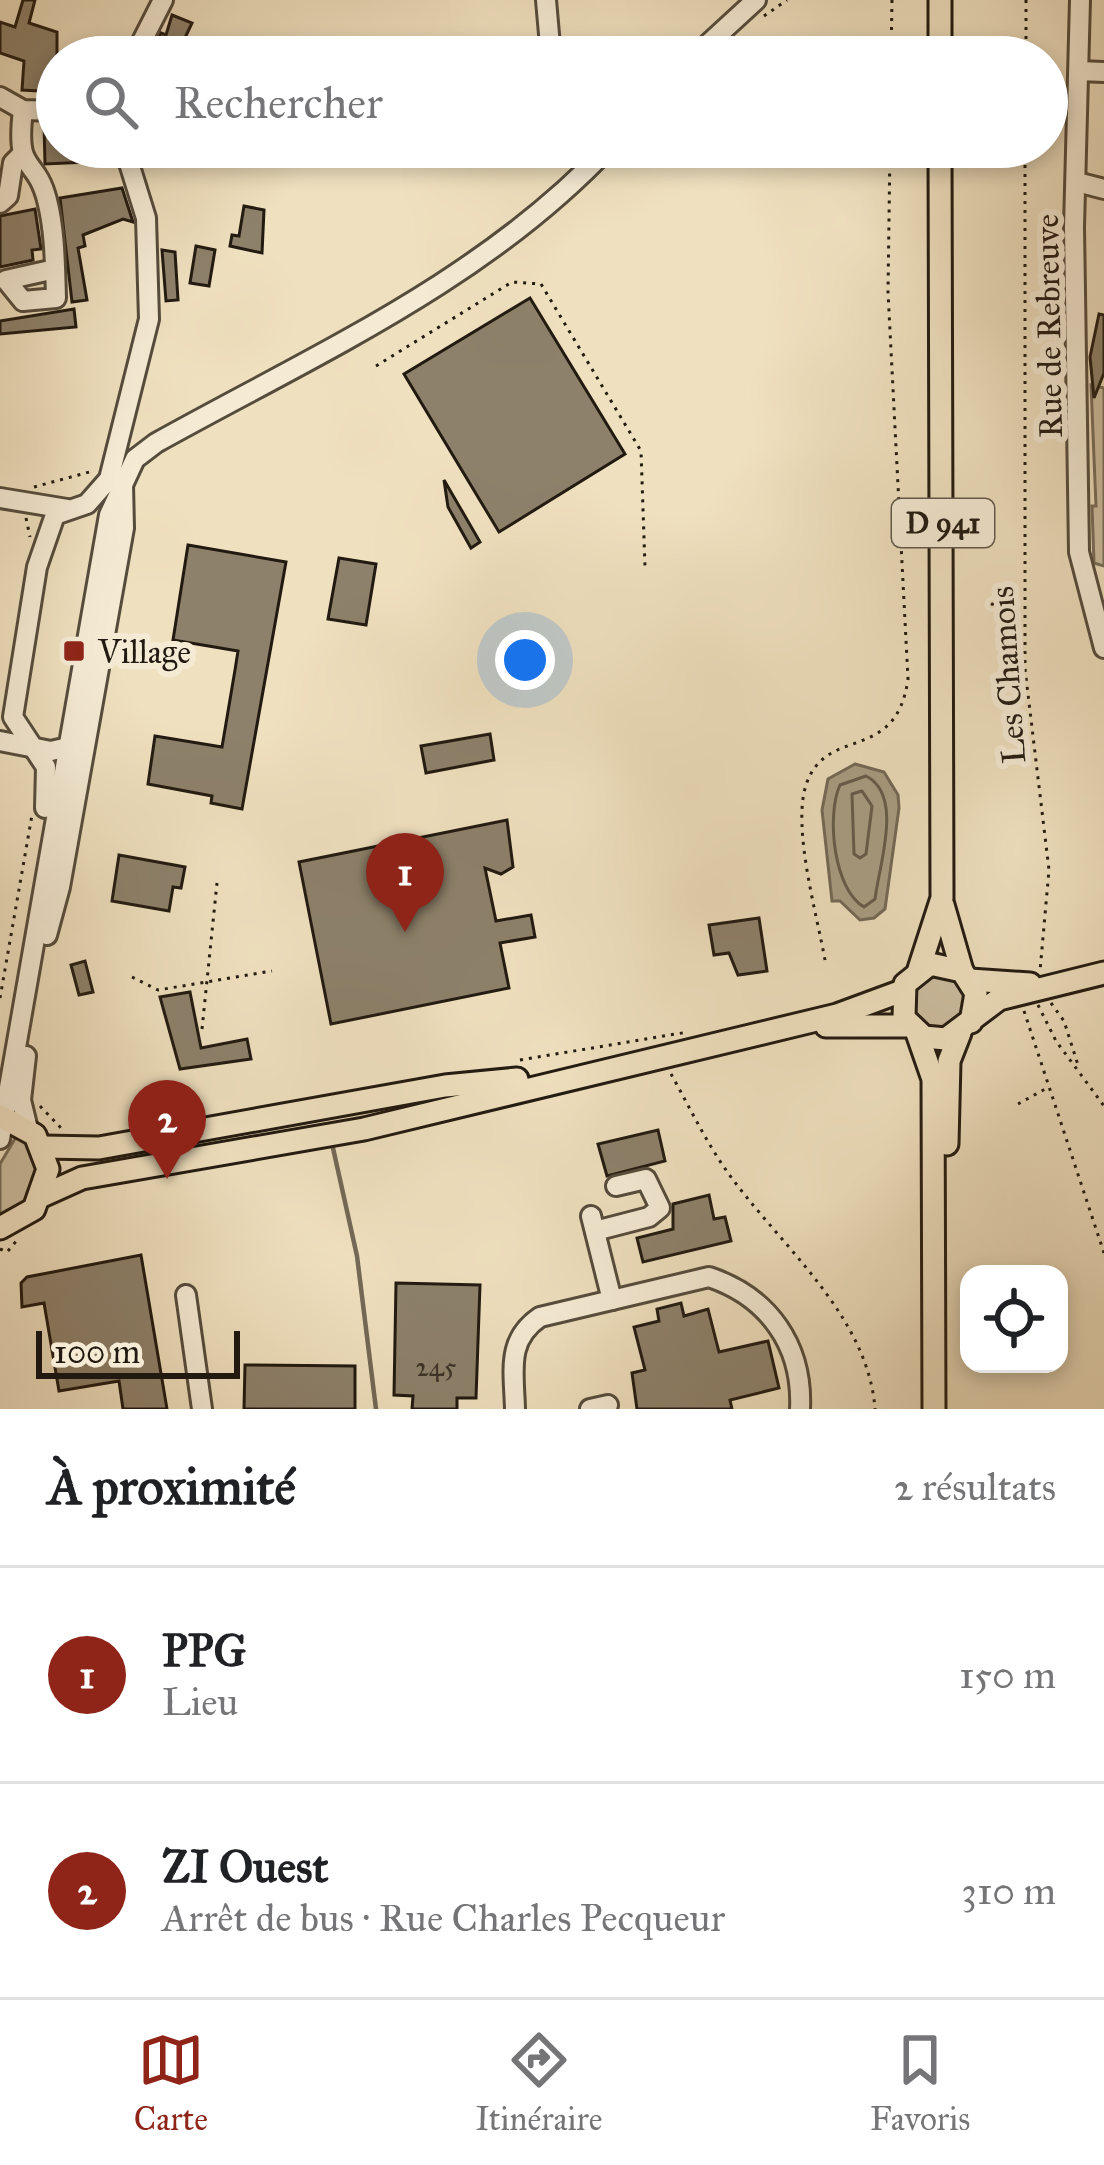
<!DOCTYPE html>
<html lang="fr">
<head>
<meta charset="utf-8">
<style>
	:root { --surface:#fff; --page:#f6f6f6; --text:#202124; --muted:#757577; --line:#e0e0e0; --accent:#8f2418 }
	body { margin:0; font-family:"IM FELL Great Primer",serif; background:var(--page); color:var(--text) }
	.controls { position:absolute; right:36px; bottom:36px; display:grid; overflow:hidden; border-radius:24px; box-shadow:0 6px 18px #0003 }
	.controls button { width:108px; height:108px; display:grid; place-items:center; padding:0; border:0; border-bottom:3px solid var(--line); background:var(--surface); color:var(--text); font:60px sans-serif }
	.scale { position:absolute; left:36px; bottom:30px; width:204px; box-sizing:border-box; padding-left:12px; border:6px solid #221a11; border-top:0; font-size:33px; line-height:42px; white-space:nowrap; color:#221a11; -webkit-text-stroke:9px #f5ebd5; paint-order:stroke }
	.you { position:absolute; left:525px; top:660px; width:42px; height:42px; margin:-30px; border:9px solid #fff; border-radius:50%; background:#1a73e8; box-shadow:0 0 0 18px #1a73e833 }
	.badge { display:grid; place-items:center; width:78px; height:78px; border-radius:50%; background:var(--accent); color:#fff; font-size:39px; font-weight:700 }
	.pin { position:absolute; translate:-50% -99px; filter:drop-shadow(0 3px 6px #0008) }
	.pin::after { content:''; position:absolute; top:63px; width:42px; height:36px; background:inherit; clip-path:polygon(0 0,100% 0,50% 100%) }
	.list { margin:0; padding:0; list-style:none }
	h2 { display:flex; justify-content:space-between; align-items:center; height:156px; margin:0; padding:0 48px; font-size:51px }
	h2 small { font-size:39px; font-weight:400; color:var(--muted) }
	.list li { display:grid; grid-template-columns:78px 1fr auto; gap:36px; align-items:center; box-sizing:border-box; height:216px; padding:0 48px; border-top:3px solid var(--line) }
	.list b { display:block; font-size:45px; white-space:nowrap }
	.list p { margin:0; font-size:39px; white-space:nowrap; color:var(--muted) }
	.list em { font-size:39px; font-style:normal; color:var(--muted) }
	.icon { flex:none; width:66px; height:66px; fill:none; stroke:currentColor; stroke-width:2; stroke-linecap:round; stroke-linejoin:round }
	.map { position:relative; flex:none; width:1104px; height:1409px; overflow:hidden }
	.search { position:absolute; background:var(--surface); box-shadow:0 6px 18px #0003; left:36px; right:36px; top:36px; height:132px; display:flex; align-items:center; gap:30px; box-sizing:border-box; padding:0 42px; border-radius:66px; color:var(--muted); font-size:45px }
	.sheet { height:588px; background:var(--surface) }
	nav { display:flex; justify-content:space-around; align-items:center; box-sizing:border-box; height:168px; border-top:3px solid var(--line); background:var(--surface); font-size:33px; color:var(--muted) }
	nav a { display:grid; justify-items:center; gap:6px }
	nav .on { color:var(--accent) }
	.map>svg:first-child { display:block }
</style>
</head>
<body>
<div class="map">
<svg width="1104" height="1409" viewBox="0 0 1104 1409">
	<rect width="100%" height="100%" fill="#efe0bf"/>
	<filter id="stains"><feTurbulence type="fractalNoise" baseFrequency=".00167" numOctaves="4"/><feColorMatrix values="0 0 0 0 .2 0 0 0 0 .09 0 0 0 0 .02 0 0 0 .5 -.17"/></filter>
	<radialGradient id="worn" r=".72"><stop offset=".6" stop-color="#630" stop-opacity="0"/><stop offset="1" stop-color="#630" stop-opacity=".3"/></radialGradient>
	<!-- green -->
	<g fill="#ccbea1" stroke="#776c59" stroke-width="3">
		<path d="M1091,385L1104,388V566L1094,563L1092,506H1096Z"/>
		<circle cx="939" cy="1002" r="26"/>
		<path d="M19,1132L39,1160L27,1205L0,1219V1164Z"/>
	</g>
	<!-- water -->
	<path fill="#a99d84" stroke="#736956" stroke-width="3" d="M855,764L884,772L898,795L899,808L885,909L874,918L860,920L840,901H832L822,810L828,779Z"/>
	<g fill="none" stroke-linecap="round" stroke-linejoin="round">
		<!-- shore -->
		<g stroke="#665c4a" stroke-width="3">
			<path d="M866,776C904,795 879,865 875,899L864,907C834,890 826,816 840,785Z"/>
			<path d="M862,791L872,806L866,854L860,858L854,854L852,794Z"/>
		</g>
		<!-- stream -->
		<path stroke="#736956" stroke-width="4.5" d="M333,1148L357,1256L376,1409"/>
	</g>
	<!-- building -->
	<g fill="#8d816b" stroke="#221a11" stroke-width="3">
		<path d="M23,0H35L29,23L57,32V92L22,90L24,61L0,53V22L15,27Z"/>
		<path d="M172,15L192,23L176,57H166L153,50L161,33L166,35Z"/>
		<path d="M44,124H57V147H105L110,161L45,164Z"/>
		<path d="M122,188L133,222L123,219L83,235L85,246L78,248L87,300L72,302L60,198Z"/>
		<path d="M244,206L264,210L262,253L230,246L232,235L239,236Z"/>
		<path d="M35,209L41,249L32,250L33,260L0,267V216Z"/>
		<path d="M196,246L215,250L209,286L190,283Z"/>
		<path d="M162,250L175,252L178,300L166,301Z"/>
		<path d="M530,298L625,454L499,532L404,374Z"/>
		<path d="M74,309L76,327L0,334V321Z"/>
		<path d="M1099,314L1104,315V373L1094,398L1090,357Z"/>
		<path d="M444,480L480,542L471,548L448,507Z"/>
		<path d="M188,545L286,562L242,809L211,803L212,796L148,784L155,736L222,747L235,670L238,651L173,640Z"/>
		<path d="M339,558L376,564L366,625L328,619Z"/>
		<path d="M490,734L494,760L426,773L421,746Z"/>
		<path d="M507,820L513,867L501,874L485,868L496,921L531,915L535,937L500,943L509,988L331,1024L299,862Z"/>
		<path d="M119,855L185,867L181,888L173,887L169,911L112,901Z"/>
		<path d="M759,918L767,971L738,975L729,953L714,955L709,925Z"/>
		<path d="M85,961L93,992L79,995L71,965Z"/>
		<path d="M190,992L201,1048L247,1039L251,1059L180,1069L160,997Z"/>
		<path d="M658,1130L665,1161L607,1176L598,1144Z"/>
		<path d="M709,1195L714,1219L725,1217L731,1241L643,1262L637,1238L673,1229V1204Z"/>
		<path d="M141,1255L167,1409H123L119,1381L59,1391L44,1303L22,1307L21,1283L27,1277Z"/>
		<path d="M396,1283L480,1285L476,1398H457V1409H412L413,1396L394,1395Z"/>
		<path d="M681,1303L684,1316L708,1309L719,1352L768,1341L779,1388L730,1400L732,1409H637L632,1373L645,1370L634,1327L659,1321L657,1309Z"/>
		<path d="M245,1365L355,1366V1409H244Z"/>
	</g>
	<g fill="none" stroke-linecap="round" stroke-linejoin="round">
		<defs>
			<g id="minor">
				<path d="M546,0L551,57"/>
				<path d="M1080,0L1074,227L1079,552L1104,648"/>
				<path d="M134,57L163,0"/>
				<path d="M694,57L756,0"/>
				<path d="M1079,71L1104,72"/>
				<path d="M0,97L23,110L57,111"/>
				<path d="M23,110C15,176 35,154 47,200C55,231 55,267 56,298L23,301L6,280L55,269"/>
				<path d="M1077,182L1104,189"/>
				<path d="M0,203L8,196L13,163L21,155"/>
				<path d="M0,498L67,509"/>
				<path d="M0,741L51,751L77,745"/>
				<path d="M45,808L46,767L13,717L37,567L55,515L87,504L109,479L149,319L146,218L124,147"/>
				<path d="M47,935L60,887L124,528L123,484"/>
				<path d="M26,1056L21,1100L28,1129"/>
				<path d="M0,1139L109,515L135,459L156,443C314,355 483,281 609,147"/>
				<path d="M591,1216L612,1300"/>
				<path d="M595,1231L649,1217L660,1208L646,1179L616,1186"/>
				<path d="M186,1295L202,1409"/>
				<path d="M515,1409C514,1371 506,1340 540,1317L709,1277C769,1297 803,1346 800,1409"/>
				<path d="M590,1409L608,1405"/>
			</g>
			<g id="major">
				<path d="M940,0V57"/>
				<path d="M943,905L962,971"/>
				<path d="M919,969L942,898L940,147"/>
				<path d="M970,980L1030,984"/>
				<path d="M971,1022L976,993L962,971L930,964L905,984L904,1018L924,1037L946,1039L999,999L1104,973"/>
				<path d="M826,1026H909"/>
				<path d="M917,1033L933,1079L934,1409"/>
				<path d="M0,1116L35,1135L48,1169L34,1209L0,1228"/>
				<path d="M947,1144L949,1061L960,1033"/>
				<path d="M43,1147L99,1148L445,1086L517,1079"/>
				<path d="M42,1196L82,1178L364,1129L837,1015L902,991"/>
			</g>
		</defs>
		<!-- minor casing -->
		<use href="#minor" stroke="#554c3c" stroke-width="24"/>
		<!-- major casing -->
		<use href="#major" stroke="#221a11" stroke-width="27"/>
		<!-- path -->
		<g stroke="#221a11" stroke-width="3" stroke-dasharray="3 6" stroke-linecap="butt">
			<path d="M764,16L787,0"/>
			<path d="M891,57L892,0"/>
			<path d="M1026,57V0"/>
			<path d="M1025,147V669L1049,870L1040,971"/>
			<path d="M376,366L512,282L541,284L641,451L645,567"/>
			<path d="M34,487L93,471"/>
			<path d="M26,518L30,537"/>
			<path d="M825,960C817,915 792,828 806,785C826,724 896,765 908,679L888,292L890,147"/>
			<path d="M132,977L158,990L272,971"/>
			<path d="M0,998L32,815"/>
			<path d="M1051,1003L1064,1021L1078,1065"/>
			<path d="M1038,1005L1056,1041L1104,1106"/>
			<path d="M1024,1011L1104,1253"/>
			<path d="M202,1029L217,883"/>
			<path d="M520,1060L688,1032"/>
			<path d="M671,1074C689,1106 705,1140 726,1170C777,1243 868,1314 875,1409"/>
			<path d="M1018,1104L1047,1088"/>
			<path d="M40,1106L62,1129"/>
			<path d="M0,1249L7,1252L19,1238"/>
		</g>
		<!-- minor -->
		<use href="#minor" stroke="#f5ebd5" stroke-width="18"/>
		<!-- major -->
		<use href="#major" stroke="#efe0bf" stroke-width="21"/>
	</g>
	<!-- markers -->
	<rect fill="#8f2418" stroke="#f5ebd5" stroke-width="4.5" x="62" y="639" width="24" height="24" rx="6"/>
	<g text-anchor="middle" stroke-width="12" stroke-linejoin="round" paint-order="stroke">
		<!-- number labels -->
		<g font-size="27" fill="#3d3428">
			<text x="436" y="1376">245</text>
		</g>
		<!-- shield labels -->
		<rect fill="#f5ebd5" stroke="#61594c" stroke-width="3" x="892" y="499" width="102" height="48" rx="9"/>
		<g font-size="30" font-weight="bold" fill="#221a11">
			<text x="943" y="533">D 941</text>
		</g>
		<!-- street labels -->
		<g font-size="33" fill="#221a11" stroke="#f5ebd5">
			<text transform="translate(1048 326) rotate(-91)" y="12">Rue de Rebreuve</text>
			<text transform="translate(1007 675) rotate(-94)" y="12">Les Chamois</text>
		</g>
		<!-- poi labels -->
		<g font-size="33" fill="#221a11" stroke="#f5ebd5" text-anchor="start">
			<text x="98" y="663">Village</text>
		</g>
	</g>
	<rect width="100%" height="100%" filter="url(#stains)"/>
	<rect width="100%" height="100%" fill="url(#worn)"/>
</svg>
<div class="controls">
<button><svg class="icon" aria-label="locate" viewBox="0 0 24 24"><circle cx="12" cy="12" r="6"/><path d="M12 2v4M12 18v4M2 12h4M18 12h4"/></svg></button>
</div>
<div class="scale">100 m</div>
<div class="you"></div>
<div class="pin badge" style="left:405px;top:932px">1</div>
<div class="pin badge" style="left:167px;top:1179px">2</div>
<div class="search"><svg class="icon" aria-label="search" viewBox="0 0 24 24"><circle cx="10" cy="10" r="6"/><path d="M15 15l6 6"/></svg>Rechercher</div>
</div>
<section class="sheet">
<h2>À proximité<small>2 résultats</small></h2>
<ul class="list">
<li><span class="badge">1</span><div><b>PPG</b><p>Lieu</p></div><em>150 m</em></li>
<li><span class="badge">2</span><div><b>ZI Ouest</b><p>Arrêt de bus · Rue Charles Pecqueur</p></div><em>310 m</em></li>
</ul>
</section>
<nav>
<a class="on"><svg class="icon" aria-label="map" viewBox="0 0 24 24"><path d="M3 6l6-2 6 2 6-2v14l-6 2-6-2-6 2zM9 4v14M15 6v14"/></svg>Carte</a>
<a><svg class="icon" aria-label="directions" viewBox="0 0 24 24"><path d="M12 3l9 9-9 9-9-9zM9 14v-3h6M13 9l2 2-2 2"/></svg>Itinéraire</a>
<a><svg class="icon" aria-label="saved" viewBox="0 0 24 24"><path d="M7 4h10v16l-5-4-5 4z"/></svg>Favoris</a>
</nav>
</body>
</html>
